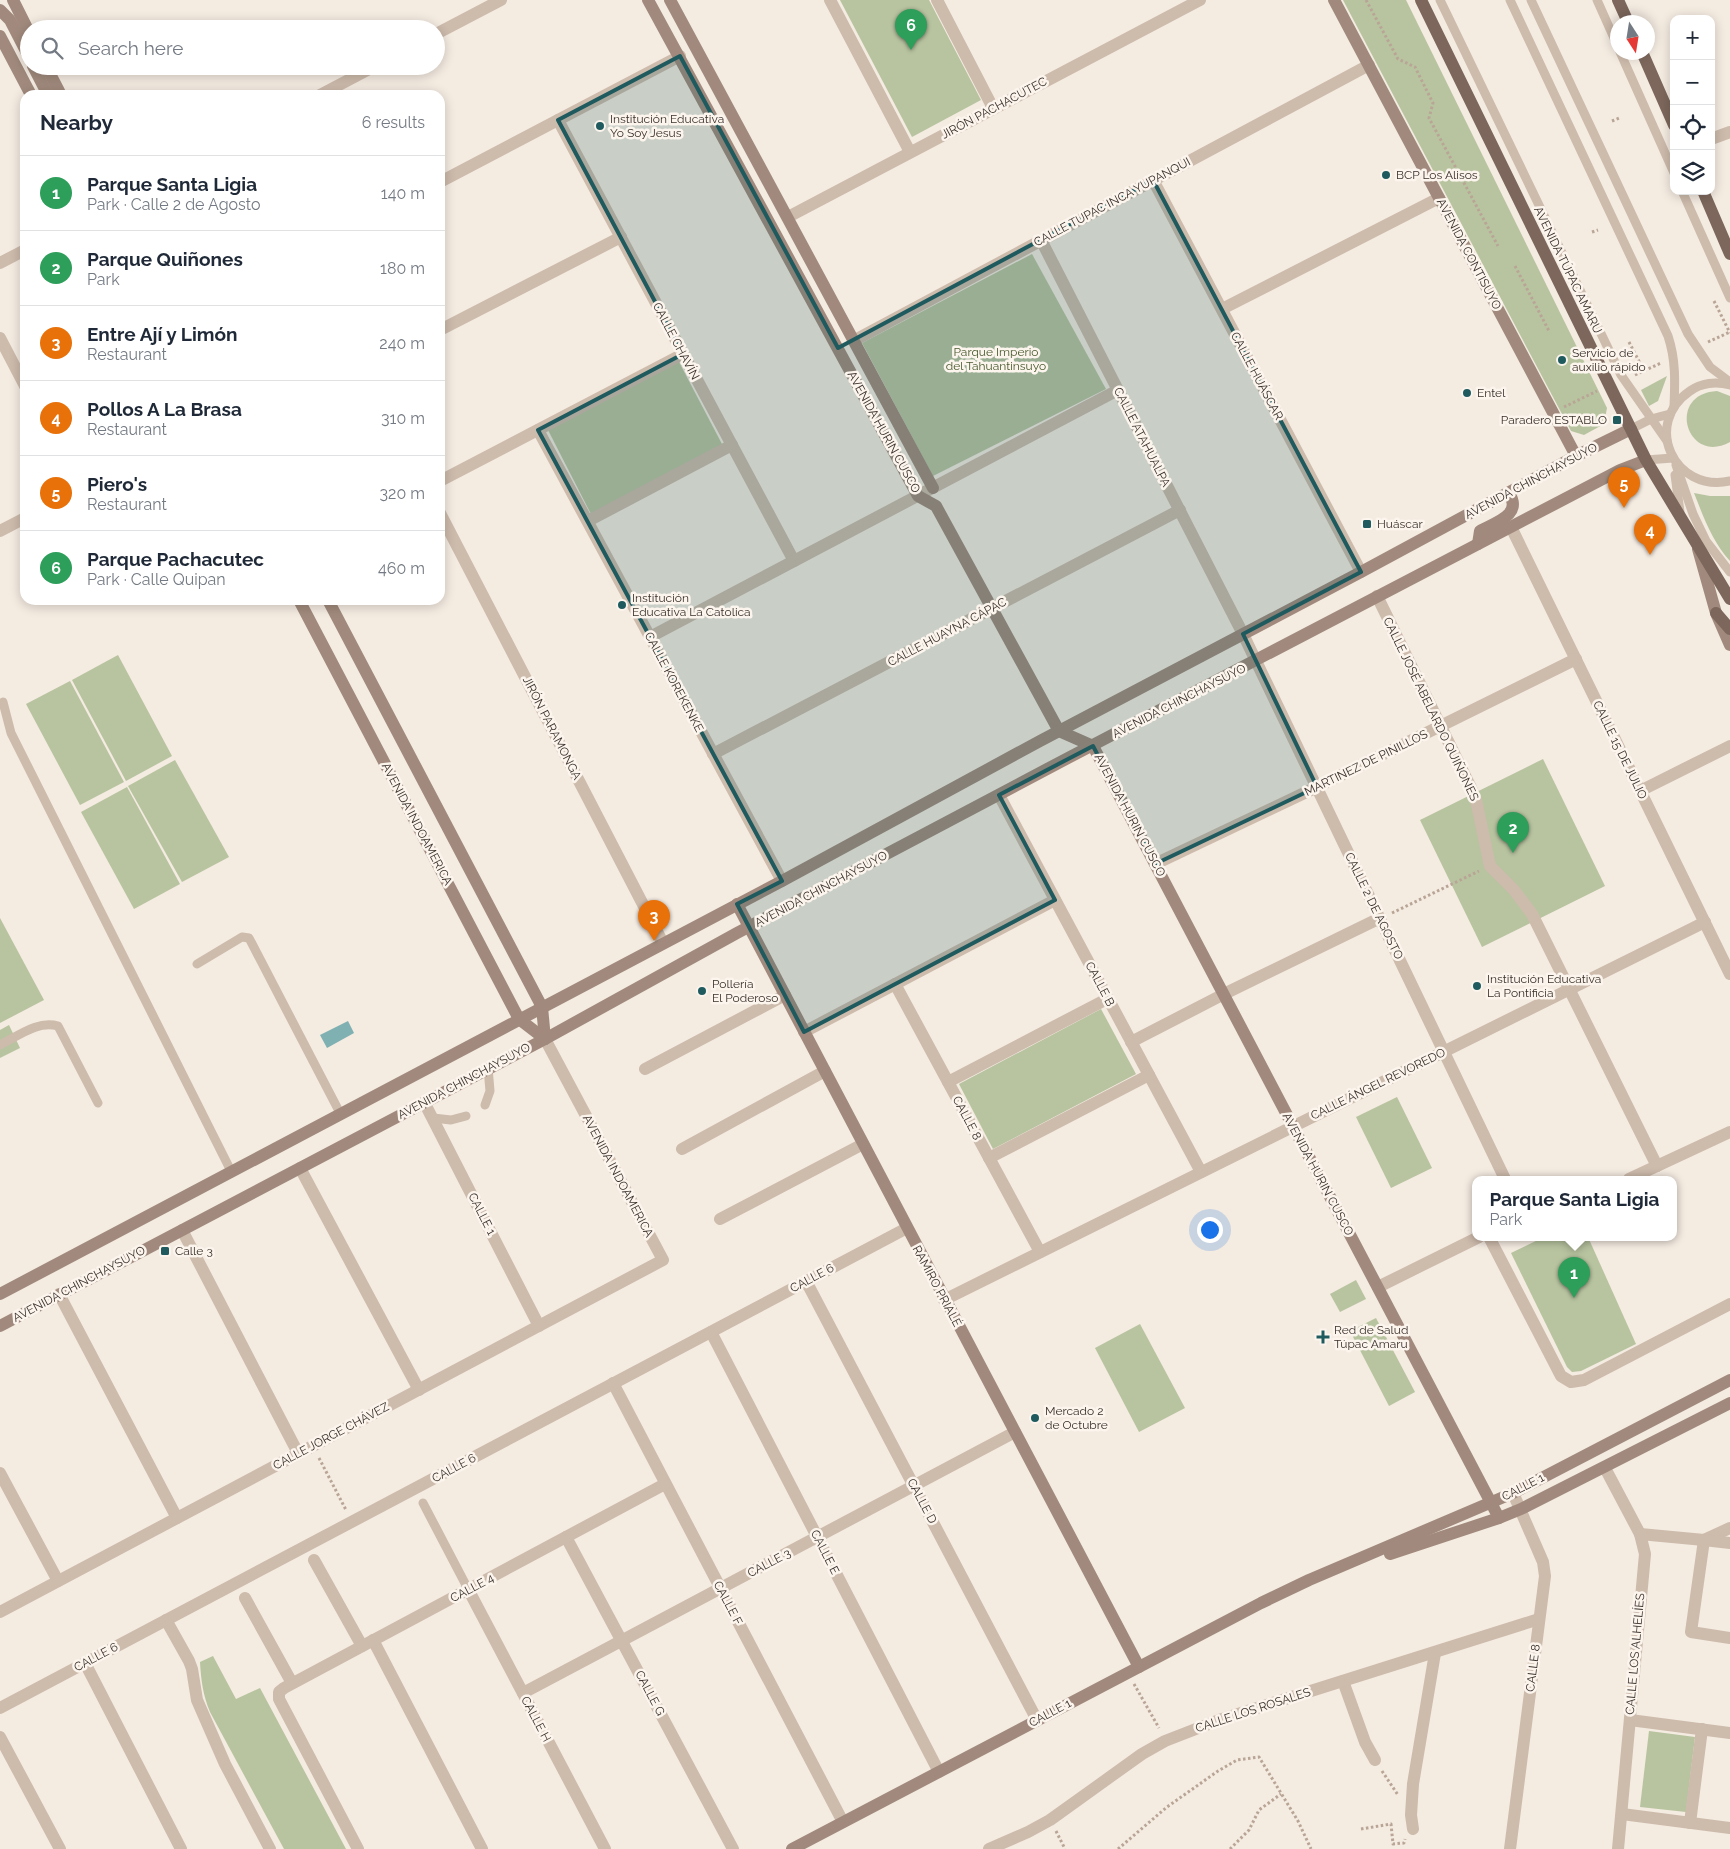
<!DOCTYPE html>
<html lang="en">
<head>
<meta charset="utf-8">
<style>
	:root { --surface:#fff; --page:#f2f2f3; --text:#1f2937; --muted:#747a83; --line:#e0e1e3; --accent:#d93025 }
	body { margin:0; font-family:Raleway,sans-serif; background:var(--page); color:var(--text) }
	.controls { position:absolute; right:15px; top:15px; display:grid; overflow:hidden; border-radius:10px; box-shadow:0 2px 12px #0003 }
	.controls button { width:45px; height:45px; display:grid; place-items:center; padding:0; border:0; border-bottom:1px solid var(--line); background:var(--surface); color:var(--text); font:25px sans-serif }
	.compass { position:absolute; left:1610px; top:15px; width:45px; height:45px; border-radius:50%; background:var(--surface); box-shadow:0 2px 12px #0003; rotate:168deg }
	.you { position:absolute; left:1209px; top:1229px; width:18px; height:18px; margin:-12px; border:4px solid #fff; border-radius:50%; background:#1a73e8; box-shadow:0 0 0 8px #1a73e833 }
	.badge { display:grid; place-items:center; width:32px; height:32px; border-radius:50%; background:var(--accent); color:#fff; font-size:16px; font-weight:700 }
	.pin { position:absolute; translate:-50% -41px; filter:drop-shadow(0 1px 2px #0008) }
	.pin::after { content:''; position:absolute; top:26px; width:18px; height:15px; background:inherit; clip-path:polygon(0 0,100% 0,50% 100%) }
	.popup { position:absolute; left:1472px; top:1176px; width:205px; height:65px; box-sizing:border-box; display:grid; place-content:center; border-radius:10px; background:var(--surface); filter:drop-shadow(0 1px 4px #0005); font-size:16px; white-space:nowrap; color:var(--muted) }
	.popup b { font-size:19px; color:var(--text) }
	.popup::after { content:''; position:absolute; left:50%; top:100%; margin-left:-10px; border:10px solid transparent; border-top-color:var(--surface) }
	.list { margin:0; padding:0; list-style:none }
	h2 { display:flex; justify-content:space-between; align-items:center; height:65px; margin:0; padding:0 20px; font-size:21px }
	h2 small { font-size:16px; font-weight:400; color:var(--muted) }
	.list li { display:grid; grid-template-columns:32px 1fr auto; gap:15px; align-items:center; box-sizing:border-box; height:75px; padding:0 20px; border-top:1px solid var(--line) }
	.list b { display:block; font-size:19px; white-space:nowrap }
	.list p { margin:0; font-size:16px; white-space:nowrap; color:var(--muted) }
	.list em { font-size:16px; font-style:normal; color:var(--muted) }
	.icon { flex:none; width:28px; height:28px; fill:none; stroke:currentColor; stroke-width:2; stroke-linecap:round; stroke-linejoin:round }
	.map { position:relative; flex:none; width:1730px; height:1849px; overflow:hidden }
	.search { position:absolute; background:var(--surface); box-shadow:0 2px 12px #0003; left:20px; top:20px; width:425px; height:55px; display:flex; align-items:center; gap:12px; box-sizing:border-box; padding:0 18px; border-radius:28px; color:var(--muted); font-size:19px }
	.panel { position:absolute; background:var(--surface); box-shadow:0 2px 12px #0003; left:20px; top:90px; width:425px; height:515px; border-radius:15px }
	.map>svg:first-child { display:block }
</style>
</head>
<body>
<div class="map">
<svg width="1730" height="1849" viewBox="0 0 1730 1849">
	<rect width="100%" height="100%" fill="#f4ebe1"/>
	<!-- green -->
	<g fill="#b8c4a0">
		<path d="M840,0H929L981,100L912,137Z"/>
		<path d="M1343,0H1406L1607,408L1604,424L1584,435L1571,431Z"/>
		<path d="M1032,254L1106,389L933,476L862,343Z"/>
		<path d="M679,362L723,446L591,514L548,430Z"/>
		<path d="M1667,376L1658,401L1649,406L1641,390Z"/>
		<path d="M1717,391L1730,396V442C1687,466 1665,394 1717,391Z"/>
		<path d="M1694,493L1710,496H1730V561C1712,541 1704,518 1694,493Z"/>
		<path d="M118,655L172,756L126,781L72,680Z"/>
		<path d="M70,681L124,782L80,805L26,704Z"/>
		<path d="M1543,759L1605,886L1482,947L1420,820Z"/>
		<path d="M175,760L229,857L182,882L128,786Z"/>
		<path d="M127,787L180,884L134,909L81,812Z"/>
		<path d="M0,918L44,1000L0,1023Z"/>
		<path d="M1101,1009L1136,1074L993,1149L959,1084Z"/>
		<path d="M9,1025L20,1048L0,1058V1030Z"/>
		<path d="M1397,1097L1432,1168L1391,1188L1356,1117Z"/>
		<path d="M1544,1237H1588L1636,1344L1581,1371L1572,1372L1567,1367L1511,1253Z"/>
		<path d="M1356,1280L1366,1299L1340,1312L1330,1294Z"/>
		<path d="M1376,1318L1415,1392L1389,1406L1350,1331Z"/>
		<path d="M1140,1324L1185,1408L1139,1432L1095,1348Z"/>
		<path d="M213,1656L236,1699L260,1688L346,1849H284L210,1712C203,1695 201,1680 200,1662Z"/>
		<path d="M1649,1731L1695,1737L1686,1812L1640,1807Z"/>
	</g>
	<!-- water -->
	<path fill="#7fb0b2" d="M348,1021L354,1033L327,1048L320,1035Z"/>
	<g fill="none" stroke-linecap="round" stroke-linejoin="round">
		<!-- path -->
		<g stroke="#b9a596" stroke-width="3" stroke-dasharray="2.5 2.5" stroke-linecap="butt">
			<path d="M1366,0L1398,59L1415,67L1433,103L1429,118L1498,246"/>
			<path d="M1612,121L1619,118"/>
			<path d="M1592,232L1598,230"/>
			<path d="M1515,266L1549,331"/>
			<path d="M1714,301L1730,333"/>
			<path d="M1629,342L1644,371"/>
			<path d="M1708,342L1730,332"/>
			<path d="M1635,375L1661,363"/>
			<path d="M1564,407L1597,391"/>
			<path d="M1392,913L1479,871"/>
			<path d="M319,1458L346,1510"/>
			<path d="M1134,1684L1159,1728"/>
			<path d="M1382,1771L1398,1795"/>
			<path d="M1361,1829L1391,1824L1393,1844L1404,1843L1405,1839"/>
			<path d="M1056,1831L1065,1849"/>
			<path d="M1118,1849L1167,1807L1218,1771L1237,1760L1259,1757L1298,1821L1311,1849"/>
			<path d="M1230,1849L1249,1830L1259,1810L1281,1794"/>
		</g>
		<!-- lane -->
		<g stroke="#cdbbac" stroke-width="9">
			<path d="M1440,0L1621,375L1667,441"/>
			<path d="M1510,0L1668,336C1676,360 1675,382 1674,407"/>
			<path d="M1531,0L1688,334L1710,367L1730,382"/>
			<path d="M1597,0L1618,47"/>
			<path d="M1620,52L1674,173"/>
			<path d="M1682,191L1730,298"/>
			<path d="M1730,385C1716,381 1701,383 1690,391C1642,424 1674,493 1730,481"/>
			<path d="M1631,429L1651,419L1670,414"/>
			<path d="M1646,460L1673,458"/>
			<path d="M1676,465L1693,514L1706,541L1730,572"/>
			<path d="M1675,475L1680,512"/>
			<path d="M3,702L11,733L231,1171"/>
			<path d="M197,964L242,937L249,938L340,1113"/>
			<path d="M0,1045C18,1036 38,1020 58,1026L98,1103"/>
			<path d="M485,1105L490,1091L488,1068"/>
			<path d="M433,1118L451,1120L466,1116"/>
			<path d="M423,1503L468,1589"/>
		</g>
		<!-- street -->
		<g stroke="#cdbbac" stroke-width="12">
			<path d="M830,0L910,152"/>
			<path d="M937,0L993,108"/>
			<path d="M436,34L501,0"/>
			<path d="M320,95L375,66"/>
			<path d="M558,120L794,561"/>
			<path d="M1711,139L1730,132"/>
			<path d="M1153,180L1361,572"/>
			<path d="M440,182L680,56"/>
			<path d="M788,217L1200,0"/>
			<path d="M1041,240L1243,634L1505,1179"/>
			<path d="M0,263L25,250"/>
			<path d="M1222,309L1439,198"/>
			<path d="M440,330L621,237"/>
			<path d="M0,338L25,386"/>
			<path d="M855,340L1369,65"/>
			<path d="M538,430L782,881"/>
			<path d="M440,481L683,354"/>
			<path d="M440,513L663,943"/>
			<path d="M588,521L732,445"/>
			<path d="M1511,527L1730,974"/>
			<path d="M0,531L25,518"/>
			<path d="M1377,596L1471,788L1476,800L1490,866L1514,890L1532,914L1657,1166"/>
			<path d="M650,637L1118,390"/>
			<path d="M713,754L1180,510"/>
			<path d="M1640,791L1730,746"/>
			<path d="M999,795L1201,1172"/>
			<path d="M1155,864L1317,787L1576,659"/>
			<path d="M895,984L1040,1252"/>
			<path d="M804,1032L1055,900"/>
			<path d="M1131,1042L1224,994L1380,918"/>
			<path d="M645,1069L785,995"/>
			<path d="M948,1082L1107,999"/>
			<path d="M424,1102L539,1326"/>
			<path d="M682,1149L825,1071"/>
			<path d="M989,1158L1149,1075"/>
			<path d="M300,1168L419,1390"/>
			<path d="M1629,1179L1730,1132"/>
			<path d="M720,1219L863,1144"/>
			<path d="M182,1230L298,1453"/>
			<path d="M1489,1237L1561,1376L1571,1382L1584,1380L1730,1304"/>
			<path d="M806,1281L1037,1720"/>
			<path d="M1378,1287L1479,1237"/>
			<path d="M59,1294L177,1518"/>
			<path d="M944,1300L1705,922"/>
			<path d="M711,1332L939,1772"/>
			<path d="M613,1383L843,1822"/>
			<path d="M1605,1468L1640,1534L1645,1554L1618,1849"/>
			<path d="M0,1473L58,1581"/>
			<path d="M1640,1534L1704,1540L1730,1528"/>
			<path d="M566,1537L733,1849"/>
			<path d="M1730,1543L1704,1540L1691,1632L1730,1638"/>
			<path d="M314,1560L362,1646"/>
			<path d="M468,1589L605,1849"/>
			<path d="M245,1598L292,1683"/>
			<path d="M0,1612L663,1260L545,1039"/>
			<path d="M166,1620L189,1661L192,1669L197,1700L225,1764L270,1849"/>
			<path d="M373,1640L482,1849"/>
			<path d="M85,1663L181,1849"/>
			<path d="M1343,1681L1365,1742L1375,1760"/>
			<path d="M523,1693L1015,1432"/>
			<path d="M0,1708L907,1228"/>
			<path d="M1630,1720L1730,1733"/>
			<path d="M0,1737L60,1849"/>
			<path d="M1622,1814L1730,1828"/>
			<path d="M1690,1823L1702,1729"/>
			<path d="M1413,1829L1411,1815L1413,1784L1435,1653"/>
			<path d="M358,1849L279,1699V1692L284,1688L665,1484"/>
			<path d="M989,1849L1028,1832L1050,1820L1142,1754L1165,1741L1219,1720L1539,1619"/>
			<path d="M1510,1849L1545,1576L1543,1562L1513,1493"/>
		</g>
		<!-- secondary -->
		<g stroke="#a18a7d" stroke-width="12">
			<path d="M13,0L29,32"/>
			<path d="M648,0L918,496L936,506L1059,731L1093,746L1499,1518"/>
			<path d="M670,0L933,488"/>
			<path d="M1334,0L1576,456"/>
			<path d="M0,10L10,20L29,57"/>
			<path d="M0,36L31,95"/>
			<path d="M33,66L48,95"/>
			<path d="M46,66L61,95"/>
			<path d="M1478,544L1480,531C1496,522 1523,515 1509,493"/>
			<path d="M1698,549L1716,613L1730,645"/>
			<path d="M299,600L519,1019L545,1039"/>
			<path d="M328,600L542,1007L545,1039"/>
			<path d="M737,904L1139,1667"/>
			<path d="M0,1294L782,881L1040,741L1361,572L1576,456L1631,429"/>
			<path d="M0,1326L545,1039L737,933L1068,758L1620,470L1646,460"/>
			<path d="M1390,1554L1499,1518L1521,1509L1730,1403"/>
			<path d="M792,1849L1261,1603L1309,1580L1513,1493L1730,1380"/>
		</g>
		<!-- primary -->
		<g stroke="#7d675c" stroke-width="12">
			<path d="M1421,0L1646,460L1730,599"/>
			<path d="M1618,0L1628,22"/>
			<path d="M1642,52L1674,125"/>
			<path d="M1703,191L1730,254"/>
			<path d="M1716,613L1730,629"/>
		</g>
	</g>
	<!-- marked area -->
	<path fill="#1f5a5e" fill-opacity="0.2" stroke="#1f5a5e" stroke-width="4" stroke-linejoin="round" d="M680,56L838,348L1153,180L1361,572L1243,634L1317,787L1155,864L1093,746L999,795L1055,900L804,1032L737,904L782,881L538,430L683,354L558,120Z"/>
	<!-- markers -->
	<g fill="#1f5a5e" stroke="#fbf5ee" stroke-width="2">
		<circle cx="600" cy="126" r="5"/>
		<circle cx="1386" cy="175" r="5"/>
		<circle cx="1562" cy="360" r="5"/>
		<circle cx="1467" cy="393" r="5"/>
		<rect x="1612" y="415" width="10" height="10" rx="2.5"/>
		<rect x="1362" y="519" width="10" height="10" rx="2.5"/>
		<circle cx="622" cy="605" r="5"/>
		<circle cx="1477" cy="986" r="5"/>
		<circle cx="702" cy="991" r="5"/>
		<rect x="160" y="1246" width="10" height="10" rx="2.5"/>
		<path d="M1320.5 1329.5h5v5h5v5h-5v5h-5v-5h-5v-5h5z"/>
		<circle cx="1035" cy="1418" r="5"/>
	</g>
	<g text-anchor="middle" stroke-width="5" stroke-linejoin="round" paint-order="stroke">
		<!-- street labels -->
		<g font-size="12" fill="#3b302b" stroke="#fbf5ee">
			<text transform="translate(994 108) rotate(-28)" y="4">JIRÓN PACHACUTEC</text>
			<text transform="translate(1112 202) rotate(-28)" y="4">CALLE TUPAC INCA YUPANQUI</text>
			<text transform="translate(1469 254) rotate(62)" y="4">AVENIDA CONTISUYO</text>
			<text transform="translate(1568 270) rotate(64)" y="4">AVENIDA TÚPAC AMARU</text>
			<text transform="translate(676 341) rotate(62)" y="4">CALLE CHAVÍN</text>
			<text transform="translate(1257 376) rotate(62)" y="4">CALLE HUÁSCAR</text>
			<text transform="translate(884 432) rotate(61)" y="4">AVENIDA HURIN CUSCO</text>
			<text transform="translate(1142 437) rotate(63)" y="4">CALLE ATAHUALPA</text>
			<text transform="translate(1531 481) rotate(-28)" y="4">AVENIDA CHINCHAYSUYO</text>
			<text transform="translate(947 632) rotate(-28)" y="4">CALLE HUAYNA CÁPAC</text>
			<text transform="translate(674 682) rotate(62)" y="4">CALLE KOREKENKE</text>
			<text transform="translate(1179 701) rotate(-27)" y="4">AVENIDA CHINCHAYSUYO</text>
			<text transform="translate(1431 709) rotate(64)" y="4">CALLE JOSÉ ABELARDO QUIÑONES</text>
			<text transform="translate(552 728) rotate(63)" y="4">JIRÓN PARAMONGA</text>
			<text transform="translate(1620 750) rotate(64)" y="4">CALLE 15 DE JULIO</text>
			<text transform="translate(1366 763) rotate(-26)" y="4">MARTINEZ DE PINILLOS</text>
			<text transform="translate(1130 815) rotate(62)" y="4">AVENIDA HURIN CUSCO</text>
			<text transform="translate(417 824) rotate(62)" y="4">AVENIDA INDOAMERICA</text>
			<text transform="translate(821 889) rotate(-28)" y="4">AVENIDA CHINCHAYSUYO</text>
			<text transform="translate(1374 906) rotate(64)" y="4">CALLE 2 DE AGOSTO</text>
			<text transform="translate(1100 984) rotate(62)" y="4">CALLE B</text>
			<text transform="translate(464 1081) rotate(-28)" y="4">AVENIDA CHINCHAYSUYO</text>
			<text transform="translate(1378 1084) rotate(-26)" y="4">CALLE ÁNGEL REVOREDO</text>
			<text transform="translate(967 1118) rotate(62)" y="4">CALLE 8</text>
			<text transform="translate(1318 1174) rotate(62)" y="4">AVENIDA HURIN CUSCO</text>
			<text transform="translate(618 1176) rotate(62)" y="4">AVENIDA INDOAMERICA</text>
			<text transform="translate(482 1214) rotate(63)" y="4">CALLE 1</text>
			<text transform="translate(812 1278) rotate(-28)" y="4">CALLE 6</text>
			<text transform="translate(79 1284) rotate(-28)" y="4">AVENIDA CHINCHAYSUYO</text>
			<text transform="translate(937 1286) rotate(62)" y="4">RAMIRO PRIALÉ</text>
			<text transform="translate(331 1436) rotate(-28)" y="4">CALLE JORGE CHÁVEZ</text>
			<text transform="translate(454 1468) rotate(-28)" y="4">CALLE 6</text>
			<text transform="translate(1523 1487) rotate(-27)" y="4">CALLE 1</text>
			<text transform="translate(922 1501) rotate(62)" y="4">CALLE D</text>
			<text transform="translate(825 1552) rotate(63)" y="4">CALLE E</text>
			<text transform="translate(769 1563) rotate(-28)" y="4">CALLE 3</text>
			<text transform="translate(472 1588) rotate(-28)" y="4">CALLE 4</text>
			<text transform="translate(728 1603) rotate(62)" y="4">CALLE F</text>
			<text transform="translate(1635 1654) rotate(-85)" y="4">CALLE LOS ALHELÍES</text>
			<text transform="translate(96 1657) rotate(-28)" y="4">CALLE 6</text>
			<text transform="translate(1533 1668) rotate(-83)" y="4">CALLE 8</text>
			<text transform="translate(650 1693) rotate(62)" y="4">CALLE G</text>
			<text transform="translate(1253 1710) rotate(-18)" y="4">CALLE LOS ROSALES</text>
			<text transform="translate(1050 1713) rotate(-28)" y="4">CALLE 1</text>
			<text transform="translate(536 1719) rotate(62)" y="4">CALLE H</text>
		</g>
		<!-- poi labels -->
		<g font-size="12" fill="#3b302b" stroke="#fbf5ee" text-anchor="start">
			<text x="610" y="123">Institución Educativa<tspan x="610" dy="14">Yo Soy Jesus</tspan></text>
			<text x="1396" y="179">BCP Los Alisos</text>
			<text x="1572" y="357">Servicio de<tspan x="1572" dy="14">auxilio rápido</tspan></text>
			<text x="1477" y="397">Entel</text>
			<text x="1607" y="424" text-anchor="end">Paradero ESTABLO</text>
			<text x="1377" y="528">Huáscar</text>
			<text x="632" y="602">Institución<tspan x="632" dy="14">Educativa La Catolica</tspan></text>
			<text x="1487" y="983">Institución Educativa<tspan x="1487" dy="14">La Pontificia</tspan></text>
			<text x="712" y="988">Pollería<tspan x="712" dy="14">El Poderoso</tspan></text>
			<text x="175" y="1255">Calle 3</text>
			<text x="1334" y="1334">Red de Salud<tspan x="1334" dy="14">Túpac Amaru</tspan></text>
			<text x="1045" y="1415">Mercado 2<tspan x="1045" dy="14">de Octubre</tspan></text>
		</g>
		<!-- park labels -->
		<g font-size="12" fill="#4a5a2e" stroke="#fbf5ee">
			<text x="996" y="356">Parque Imperio<tspan x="996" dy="14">del Tahuantinsuyo</tspan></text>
		</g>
	</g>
</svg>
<div class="controls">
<button>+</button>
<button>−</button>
<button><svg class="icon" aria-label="locate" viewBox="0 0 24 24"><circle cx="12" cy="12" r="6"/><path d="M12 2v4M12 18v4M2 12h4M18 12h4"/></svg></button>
<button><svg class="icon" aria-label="layers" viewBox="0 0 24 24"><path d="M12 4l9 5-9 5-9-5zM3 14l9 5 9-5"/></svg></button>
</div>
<svg class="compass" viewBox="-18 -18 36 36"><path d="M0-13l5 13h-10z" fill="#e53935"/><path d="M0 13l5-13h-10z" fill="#747a83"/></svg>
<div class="you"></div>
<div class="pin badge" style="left:1574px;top:1298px;background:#2e9e5b">1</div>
<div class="popup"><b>Parque Santa Ligia</b>Park</div>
<div class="pin badge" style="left:1513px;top:853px;background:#2e9e5b">2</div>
<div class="pin badge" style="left:654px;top:941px;background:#e8710a">3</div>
<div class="pin badge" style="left:1650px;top:555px;background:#e8710a">4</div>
<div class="pin badge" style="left:1624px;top:508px;background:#e8710a">5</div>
<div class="pin badge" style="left:911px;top:50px;background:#2e9e5b">6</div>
<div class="search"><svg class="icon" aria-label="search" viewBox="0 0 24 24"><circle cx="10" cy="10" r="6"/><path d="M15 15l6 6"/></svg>Search here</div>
<section class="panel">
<h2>Nearby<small>6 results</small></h2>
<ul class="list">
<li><span class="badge" style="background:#2e9e5b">1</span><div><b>Parque Santa Ligia</b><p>Park · Calle 2 de Agosto</p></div><em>140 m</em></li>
<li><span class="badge" style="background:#2e9e5b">2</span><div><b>Parque Quiñones</b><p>Park</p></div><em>180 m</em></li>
<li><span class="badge" style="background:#e8710a">3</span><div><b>Entre Ají y Limón</b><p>Restaurant</p></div><em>240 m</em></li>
<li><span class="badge" style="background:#e8710a">4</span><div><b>Pollos A La Brasa</b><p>Restaurant</p></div><em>310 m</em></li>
<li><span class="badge" style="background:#e8710a">5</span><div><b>Piero's</b><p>Restaurant</p></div><em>320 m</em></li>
<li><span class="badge" style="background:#2e9e5b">6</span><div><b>Parque Pachacutec</b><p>Park · Calle Quipan</p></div><em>460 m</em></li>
</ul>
</section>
</div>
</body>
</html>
